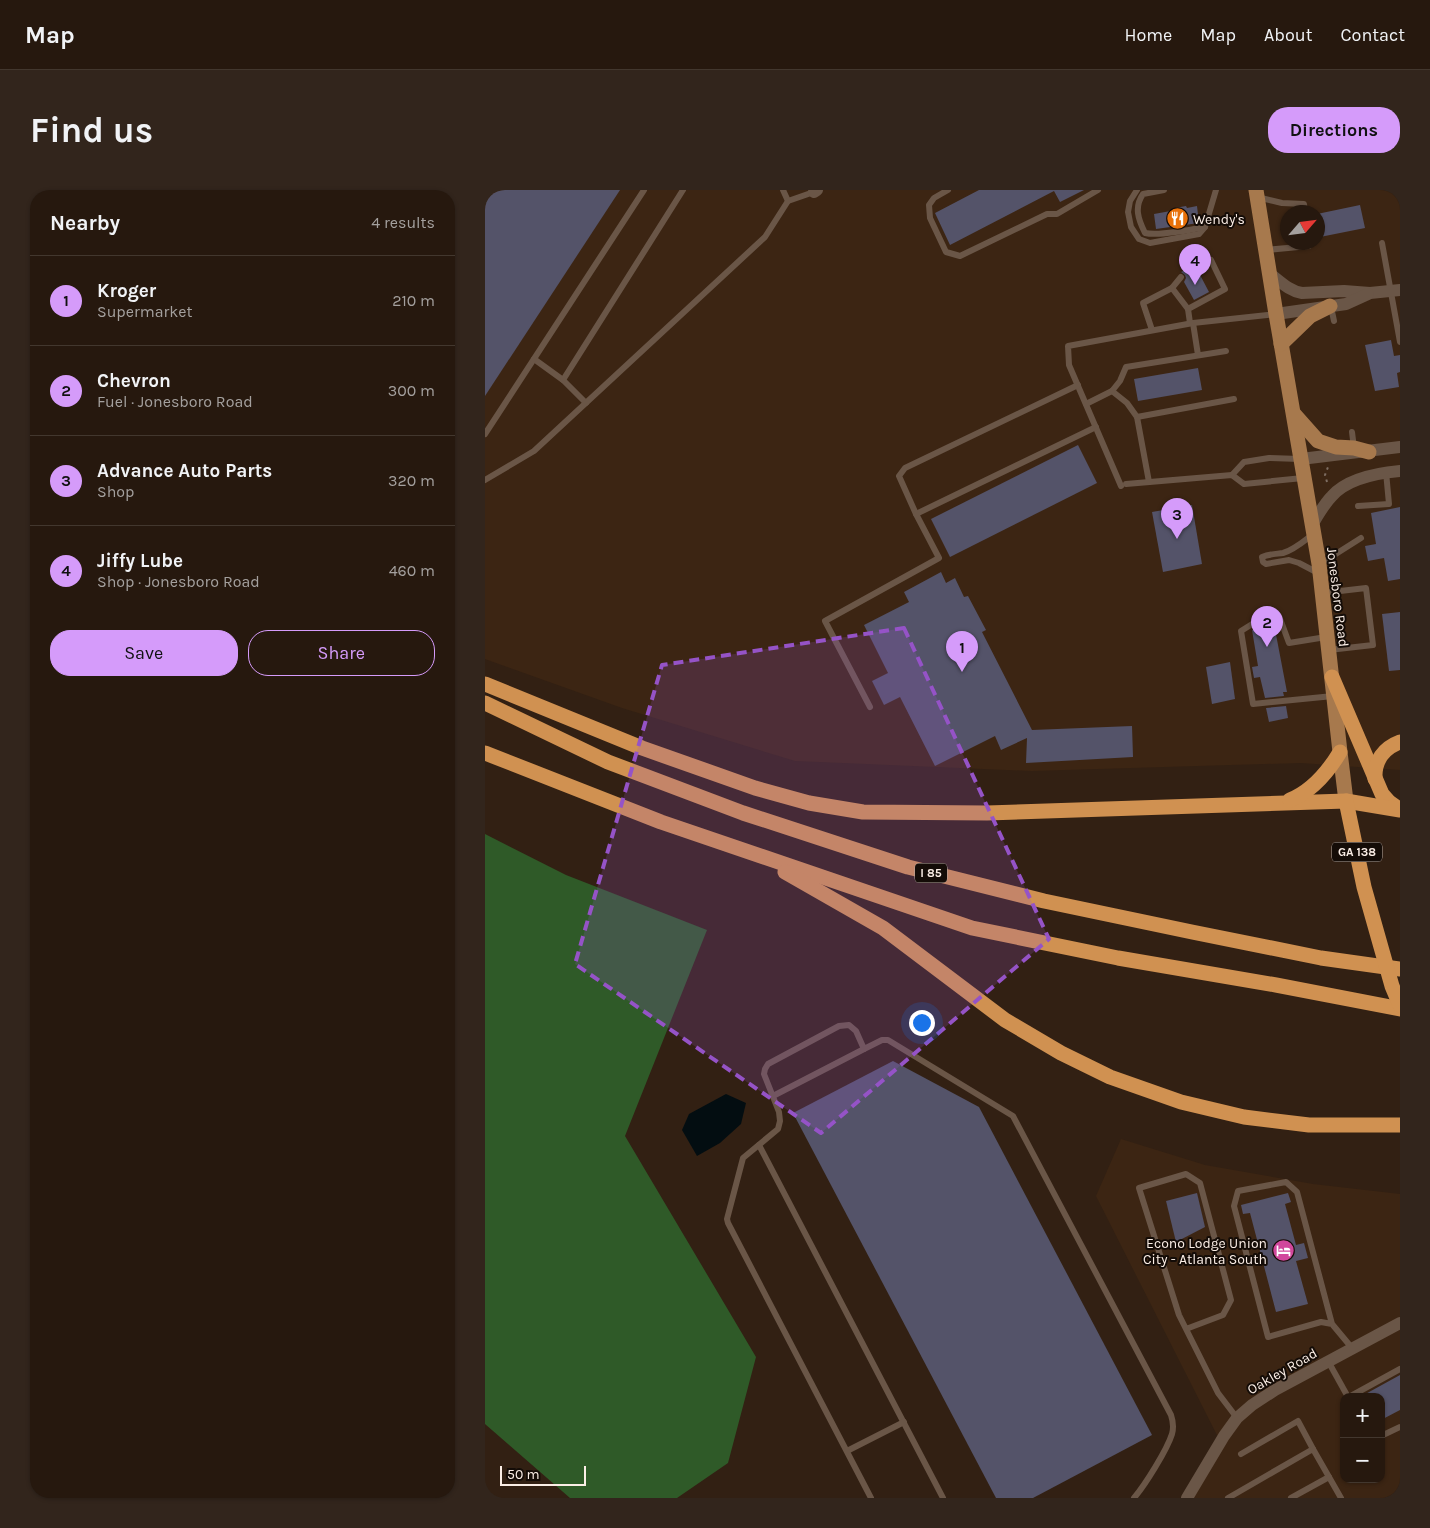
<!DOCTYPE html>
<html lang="en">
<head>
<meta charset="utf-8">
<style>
	:root { --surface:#26180e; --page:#32251c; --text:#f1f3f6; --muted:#a4a09e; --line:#42372e; --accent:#d59bfa }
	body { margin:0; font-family:Karla,sans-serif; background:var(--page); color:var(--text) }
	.controls { position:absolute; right:15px; bottom:15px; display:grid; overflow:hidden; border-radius:10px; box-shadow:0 1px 4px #0004 }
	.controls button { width:45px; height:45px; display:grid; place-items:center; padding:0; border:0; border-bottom:1px solid var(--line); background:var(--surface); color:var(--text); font:25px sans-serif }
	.compass { position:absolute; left:795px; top:15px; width:45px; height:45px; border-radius:50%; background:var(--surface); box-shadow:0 1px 4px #0004; rotate:62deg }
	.scale { position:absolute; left:15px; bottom:12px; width:86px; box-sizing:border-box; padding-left:5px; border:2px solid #fbeee6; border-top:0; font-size:14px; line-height:18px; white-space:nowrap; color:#fbeee6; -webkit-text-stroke:4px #140c07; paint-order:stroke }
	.you { position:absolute; left:436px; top:832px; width:18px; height:18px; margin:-12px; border:4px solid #fff; border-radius:50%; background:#1a73e8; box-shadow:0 0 0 8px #1a73e833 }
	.badge { display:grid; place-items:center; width:32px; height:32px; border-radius:50%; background:var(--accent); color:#111; font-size:16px; font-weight:700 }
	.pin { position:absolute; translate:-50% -41px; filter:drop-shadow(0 1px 2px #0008) }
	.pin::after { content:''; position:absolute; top:26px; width:18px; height:15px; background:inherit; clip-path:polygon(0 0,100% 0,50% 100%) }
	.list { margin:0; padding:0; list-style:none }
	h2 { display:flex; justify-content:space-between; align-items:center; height:65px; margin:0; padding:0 20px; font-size:21px }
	h2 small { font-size:16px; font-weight:400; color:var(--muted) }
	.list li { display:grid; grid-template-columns:32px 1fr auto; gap:15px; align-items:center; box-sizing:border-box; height:90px; padding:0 20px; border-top:1px solid var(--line) }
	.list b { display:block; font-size:19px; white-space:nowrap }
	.list p { margin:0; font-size:16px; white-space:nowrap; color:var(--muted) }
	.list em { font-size:16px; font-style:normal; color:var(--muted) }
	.actions { display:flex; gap:10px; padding:15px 20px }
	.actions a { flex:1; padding:11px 0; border:1px solid var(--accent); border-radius:20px; text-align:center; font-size:18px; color:var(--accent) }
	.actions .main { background:var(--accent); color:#111 }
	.map { position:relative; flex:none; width:915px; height:1308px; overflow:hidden; border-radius:20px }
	header { display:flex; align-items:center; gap:30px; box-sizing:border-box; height:70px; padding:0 25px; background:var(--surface); border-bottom:1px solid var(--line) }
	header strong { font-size:24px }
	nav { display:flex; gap:28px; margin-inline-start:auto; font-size:18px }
	.intro { display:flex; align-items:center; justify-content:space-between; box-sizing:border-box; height:120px; padding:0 30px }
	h1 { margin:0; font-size:35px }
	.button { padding:12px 22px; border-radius:20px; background:var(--accent); color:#111; font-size:18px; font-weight:700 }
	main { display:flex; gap:30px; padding:0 30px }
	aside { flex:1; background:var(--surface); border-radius:20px; box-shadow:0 1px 4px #0004 }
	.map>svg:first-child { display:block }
</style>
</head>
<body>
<header>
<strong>Map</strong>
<nav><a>Home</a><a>Map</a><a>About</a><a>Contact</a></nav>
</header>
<div class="intro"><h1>Find us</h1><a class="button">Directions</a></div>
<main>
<aside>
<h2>Nearby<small>4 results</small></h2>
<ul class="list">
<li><span class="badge">1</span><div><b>Kroger</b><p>Supermarket</p></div><em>210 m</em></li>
<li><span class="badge">2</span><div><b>Chevron</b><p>Fuel · Jonesboro Road</p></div><em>300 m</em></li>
<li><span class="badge">3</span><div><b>Advance Auto Parts</b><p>Shop</p></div><em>320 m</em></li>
<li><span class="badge">4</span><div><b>Jiffy Lube</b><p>Shop · Jonesboro Road</p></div><em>460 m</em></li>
</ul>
<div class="actions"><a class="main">Save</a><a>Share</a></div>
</aside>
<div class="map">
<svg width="915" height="1308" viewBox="0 0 915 1308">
	<rect width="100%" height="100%" fill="#322013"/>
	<!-- built -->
	<g fill="#3c2513" fill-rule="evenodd">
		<path d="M0,0H915V580L816,573L547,581L310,571L137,518L0,469ZM802,22H832V52H802Z"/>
		<path d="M636,949L720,975L828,994L915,1004V1308H704L737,1255L611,1006ZM859,1207H896V1289H859Z"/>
	</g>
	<!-- green -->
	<path fill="#2f5a28" d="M0,644L81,685L222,740L140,946L271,1167L243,1273L192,1308H85L0,1234Z"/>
	<!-- water -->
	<path fill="#030d11" d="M241,904L261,913L256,934L235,953L212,966L197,940L204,924Z"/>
	<!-- building -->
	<g fill="#545369">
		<path d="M0,0H135L0,206Z"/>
		<path d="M494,0H599L575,12L569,1L465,55L450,23Z"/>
		<path d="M875,15L880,38L835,47L832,33V24Z"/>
		<path d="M701,16L702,18L712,16L714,33L671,39L669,24L691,20L690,18Z"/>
		<path d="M707,76L708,81L711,83H714L724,102L709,110L699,92L701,88L700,85L696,82Z"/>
		<path d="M906,150L909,166L915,165V182L912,183L914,197L890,201L880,155Z"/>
		<path d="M713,178L717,200L653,211L649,189Z"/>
		<path d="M593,255L612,293L465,367L446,329Z"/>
		<path d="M707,315L717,374L678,382L667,322Z"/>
		<path d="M915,317V389L903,391L899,368L883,371L880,356L891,354L886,323Z"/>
		<path d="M456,382L461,393L470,388L479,407L483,406L501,440L497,442L547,540L647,536L648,567L541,573L542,548L516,560L510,546L450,576L415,507L399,515L387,491L403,483L379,435L424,412L419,402Z"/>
		<path d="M915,422V480L904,481L897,424Z"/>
		<path d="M789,434L802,502H798L799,506L780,508L775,487L769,488L767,477L773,476L767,440Z"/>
		<path d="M745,472L750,509L727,514L721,477Z"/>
		<path d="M801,516L803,528L784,532L781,518Z"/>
		<path d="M408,871L494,917L667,1245L548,1308H511L308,923Z"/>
		<path d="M712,1003L720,1037L691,1052L681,1011Z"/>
		<path d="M803,1003L806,1012L800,1014L811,1055L819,1053L823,1068L811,1071L823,1114L791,1122L765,1023L758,1024L756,1015Z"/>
		<path d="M915,1185V1220L896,1230V1207H875Z"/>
	</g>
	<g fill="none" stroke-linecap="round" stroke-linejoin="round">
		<!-- path -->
		<path stroke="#7e6e63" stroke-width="2" stroke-dasharray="2.5 4" stroke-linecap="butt" d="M842,292L840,285L843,277"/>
		<!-- lane -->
		<g stroke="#6a5647" stroke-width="6">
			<path d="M298,0L303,11"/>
			<path d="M463,0L449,8L444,15L445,28L461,62L475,66L562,24H572L613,0"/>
			<path d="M652,0L645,11L643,22L646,37L654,49L665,53L714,44L720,37L731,0"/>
			<path d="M679,0L658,4C649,17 653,29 660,43C674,46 705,40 720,37"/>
			<path d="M772,7L797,13L819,14L820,22"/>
			<path d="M897,53L915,152"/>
			<path d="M781,60L824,56V52"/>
			<path d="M687,98L696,87"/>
			<path d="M846,117L849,131"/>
			<path d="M705,133L703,119L740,99L726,70L712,78"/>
			<path d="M708,133L713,165"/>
			<path d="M667,140L658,113L687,98L703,119"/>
			<path d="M49,169L78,190L101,213"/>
			<path d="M78,190L198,0"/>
			<path d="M627,201L642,213L652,227"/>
			<path d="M601,214L627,201L635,191L641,177L741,161"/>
			<path d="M867,242L869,258"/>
			<path d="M0,244L159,0"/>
			<path d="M747,285L759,272L784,268L815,269"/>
			<path d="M0,290L49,261L280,47L303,11L329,2"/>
			<path d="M664,292L652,227L749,209"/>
			<path d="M641,294L747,285L759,294L818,288"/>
			<path d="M636,296L584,175L583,156L708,133L791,124"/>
			<path d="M873,316L904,314L901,282"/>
			<path d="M431,324L414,286L420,278L593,195"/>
			<path d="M827,345C819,351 809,360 798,363C791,364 784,364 777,367L778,372L781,374L804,370L814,373L835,384"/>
			<path d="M835,374L876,348"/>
			<path d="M838,403L881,398L888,455L844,460"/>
			<path d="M841,447L804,453L794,426L772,431L756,441L768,514L848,506"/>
			<path d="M385,517L340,431L454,368L431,324L611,237"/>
			<path d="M288,906L379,859"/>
			<path d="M274,955L458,1308"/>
			<path d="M847,1134L812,1002L801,992L753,1001L749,1016L783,1147L836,1132L847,1134L867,1158"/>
			<path d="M701,1139L738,1125L746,1110L715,993L701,984L654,998L694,1125L733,1203L752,1228"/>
			<path d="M843,1171L863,1207"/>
			<path d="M864,1207L915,1179"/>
			<path d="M896,1246L915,1237"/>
			<path d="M362,1261L419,1232"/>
			<path d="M756,1264L813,1231L828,1259"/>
			<path d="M386,1308L243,1033L242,1029L258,968L293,939L295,931L294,922L279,884L280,879L283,874L354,836L364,835L371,841L379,859L397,850H403L528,926L686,1225C688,1231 689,1237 687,1244C682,1260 660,1295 649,1308"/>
			<path d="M743,1308L828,1259L856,1308"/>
			<path d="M806,1308L844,1287"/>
			<path d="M909,1308L915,1304"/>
		</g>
		<!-- street -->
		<g stroke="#6a5647" stroke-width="12">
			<path d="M329,2L332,0"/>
			<path d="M784,83C795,91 804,101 817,103L859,101L885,103L915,100"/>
			<path d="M791,124L861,114L883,104"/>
			<path d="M816,269L915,257"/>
			<path d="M827,335C833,325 839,314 847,306C862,289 893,283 915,281"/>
			<path d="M702,1308L739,1246L752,1228L767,1215L790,1200L915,1133"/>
		</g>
		<!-- primary -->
		<g stroke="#a7794d" stroke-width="15">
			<path d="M771,0L791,124L834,374L855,562L861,611"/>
			<path d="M796,154L825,126L845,116"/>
			<path d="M809,224L833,251L851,257L869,258L884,262"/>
		</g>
		<!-- highway -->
		<g stroke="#d09151" stroke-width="15">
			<path d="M847,487L897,604L904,612L914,619"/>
			<path d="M0,494L157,558L270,598L324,613L378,622L502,623L861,611L915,620"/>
			<path d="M0,513L123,572L258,623L423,677L559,711L707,742L836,768L915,779"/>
			<path d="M0,563L176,632L487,738L633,768L791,795L915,819"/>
			<path d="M890,589C889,571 899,558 915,552"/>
			<path d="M805,610C827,601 843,582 855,562"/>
			<path d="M861,611L879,697L907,796L915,815"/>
			<path d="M300,682L398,738L520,830L576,863L625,887L696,912L759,927L824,935H915"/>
		</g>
	</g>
	<!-- marked area -->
	<path fill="#9553c7" fill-opacity="0.2" stroke="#9553c7" stroke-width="4" stroke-dasharray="10 6" stroke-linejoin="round" d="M419,438L564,749L336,943L90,774L177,475Z"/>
	<!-- icons -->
	<defs>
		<symbol id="restaurant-disc" viewBox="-11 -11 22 22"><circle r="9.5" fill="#e8710a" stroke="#140c07"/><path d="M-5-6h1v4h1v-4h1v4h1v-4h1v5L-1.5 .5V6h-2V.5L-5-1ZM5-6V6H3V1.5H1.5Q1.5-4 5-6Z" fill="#fff"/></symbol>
		<symbol id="hotel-disc" viewBox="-11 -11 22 22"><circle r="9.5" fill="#d1479c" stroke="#140c07"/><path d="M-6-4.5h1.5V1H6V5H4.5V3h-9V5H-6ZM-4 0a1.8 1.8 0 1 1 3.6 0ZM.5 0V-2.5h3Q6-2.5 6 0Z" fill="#fff"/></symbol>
	</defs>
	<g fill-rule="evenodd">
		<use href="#restaurant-disc" x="680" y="16" width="25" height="25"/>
		<use href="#hotel-disc" x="786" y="1048" width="25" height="25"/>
	</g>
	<g text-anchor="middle" stroke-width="4" stroke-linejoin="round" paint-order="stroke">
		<!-- shield labels -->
		<g fill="#140c07" stroke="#b6aaa3" stroke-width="1">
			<rect x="847" y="652.5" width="50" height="19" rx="4"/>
			<rect x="430" y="673.5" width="32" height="19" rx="4"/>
		</g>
		<g font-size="12" font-weight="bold" fill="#fbeee6">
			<text x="872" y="666">GA 138</text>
			<text x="446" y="687">I 85</text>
		</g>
		<!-- poi labels -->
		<g font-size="14" fill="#fbeee6" stroke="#140c07" text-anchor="start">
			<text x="708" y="34">Wendy's</text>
			<text x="782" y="1058" text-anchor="end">Econo Lodge Union<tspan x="782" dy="16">City - Atlanta South</tspan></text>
		</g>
		<!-- street labels -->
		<g font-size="14" fill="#fbeee6" stroke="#140c07">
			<text transform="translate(853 407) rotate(83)" y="5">Jonesboro Road</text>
			<text transform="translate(797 1181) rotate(-30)" y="5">Oakley Road</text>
		</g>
	</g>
</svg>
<div class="controls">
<button>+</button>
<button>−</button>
</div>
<svg class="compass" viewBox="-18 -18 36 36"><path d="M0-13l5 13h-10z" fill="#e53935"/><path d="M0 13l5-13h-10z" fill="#a4a09e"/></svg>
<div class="scale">50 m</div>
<div class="you"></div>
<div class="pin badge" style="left:477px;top:482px">1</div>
<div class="pin badge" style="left:782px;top:457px">2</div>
<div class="pin badge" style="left:692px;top:349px">3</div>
<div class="pin badge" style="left:710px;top:95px">4</div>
</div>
</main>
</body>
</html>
